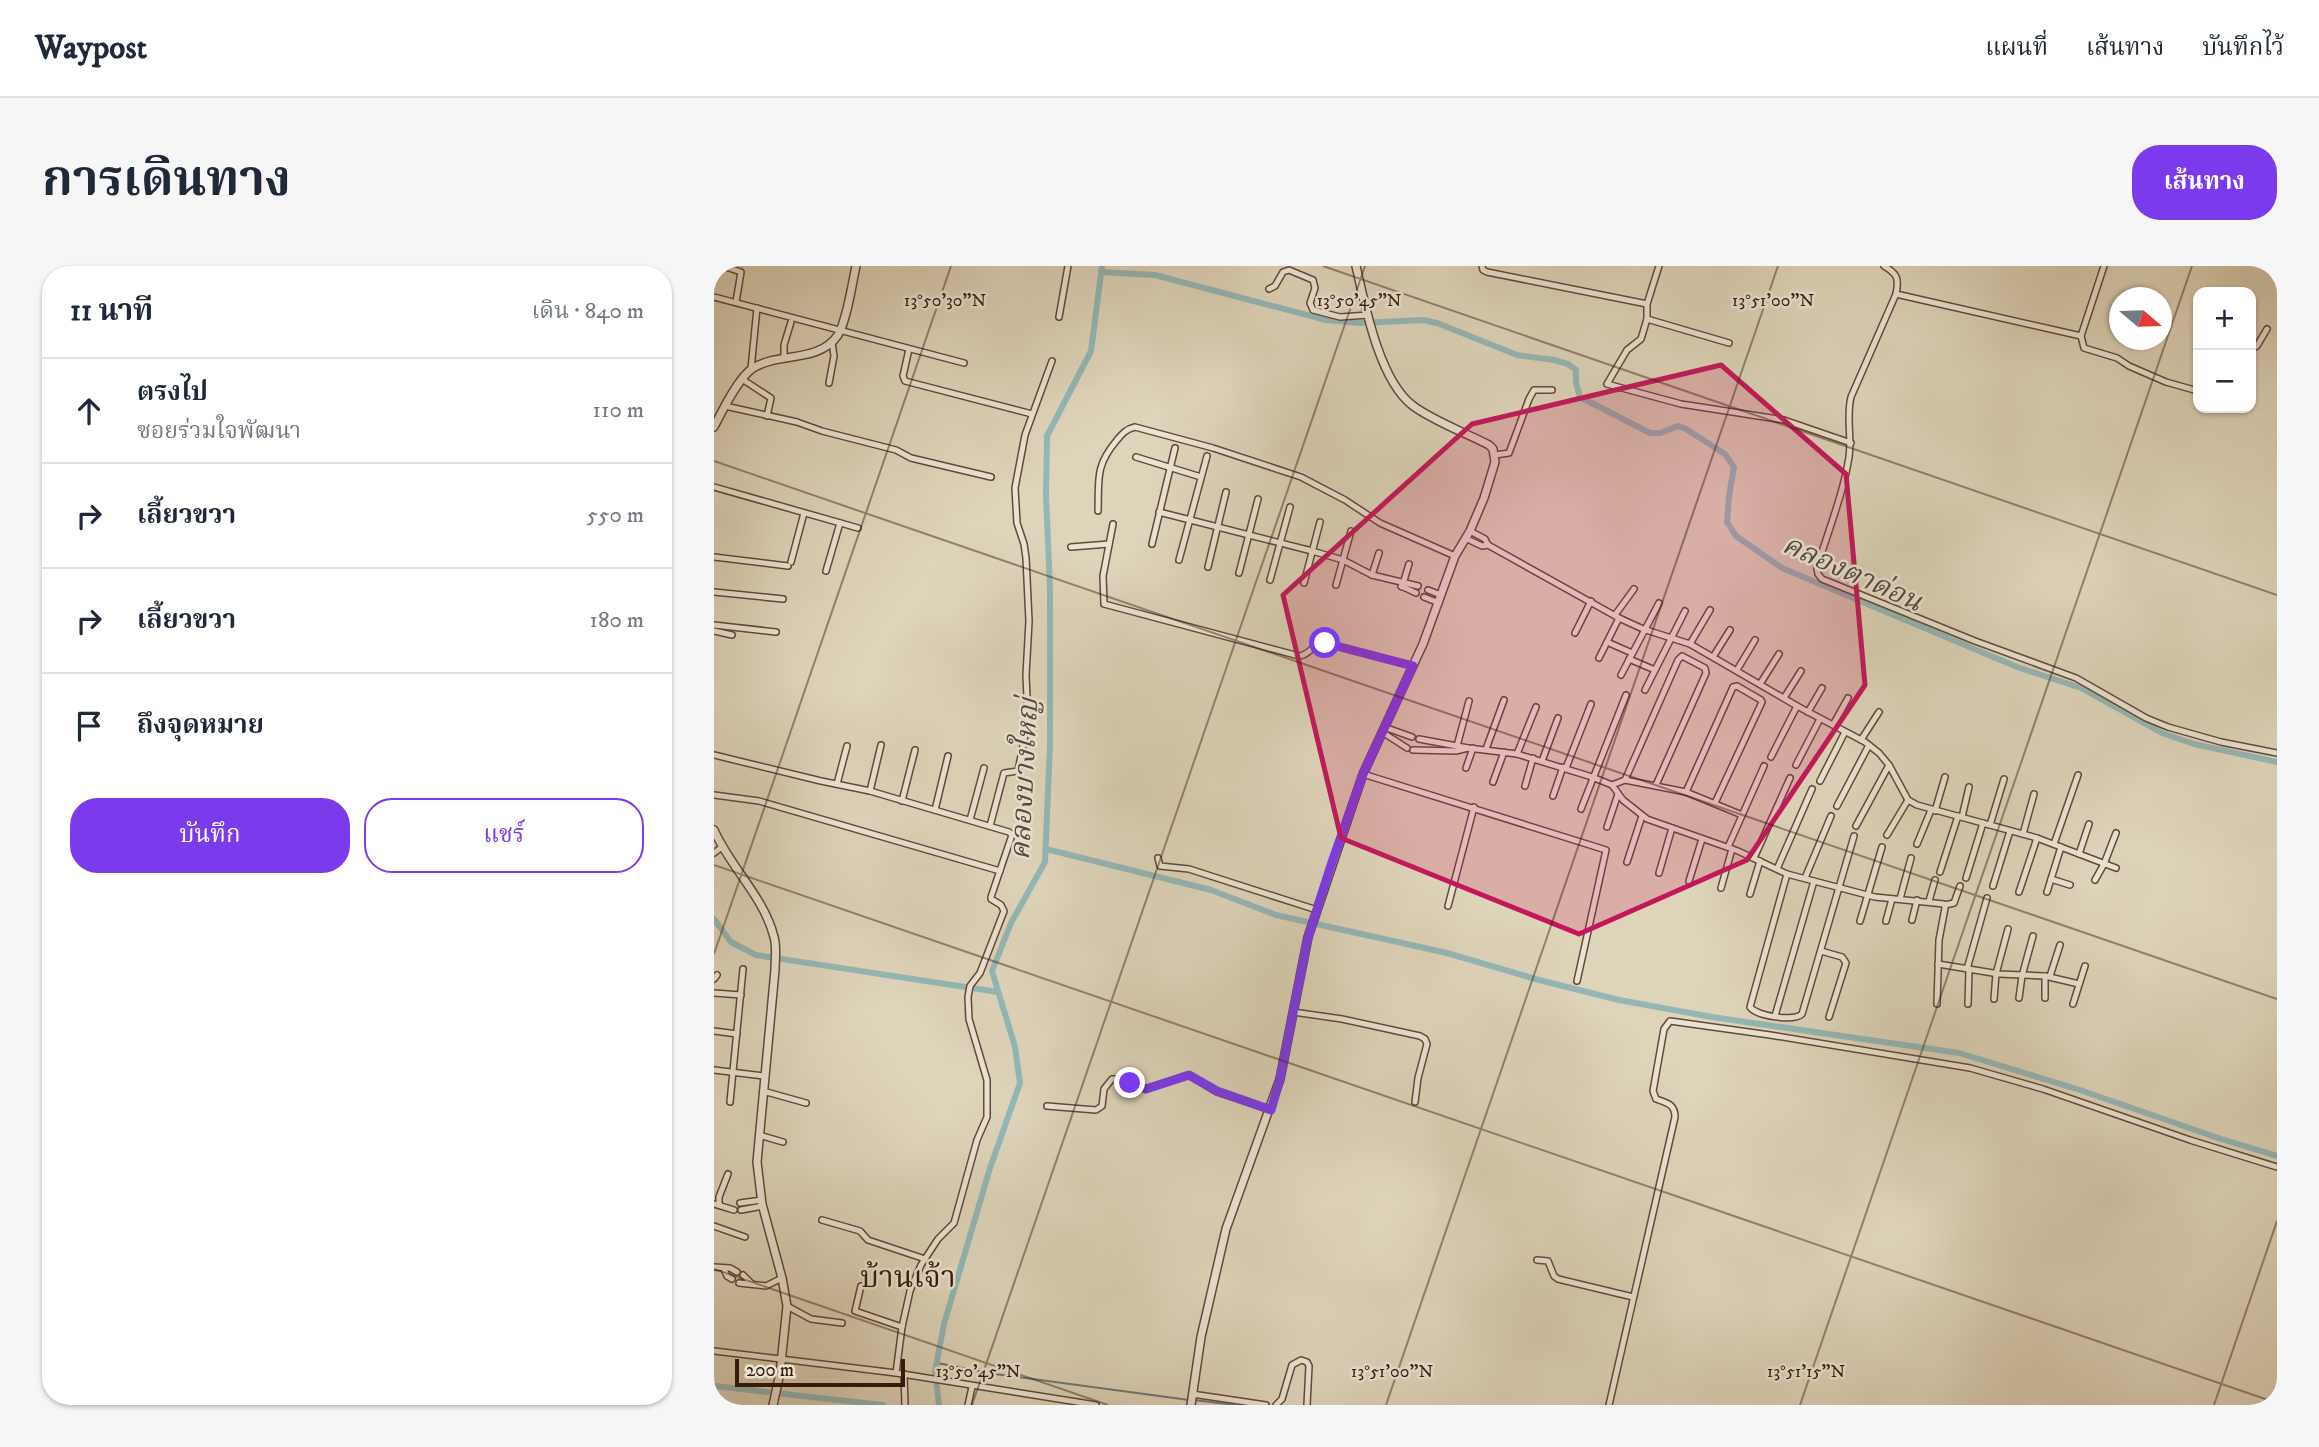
<!DOCTYPE html>
<html lang="th">
<head>
<meta charset="utf-8">
<style>
	:root { --surface:#fff; --page:#f6f6f7; --text:#1f2937; --muted:#747a83; --line:#e0e1e3; --accent:#7c3aed }
	body { margin:0; font-family:"IM FELL DW Pica","Noto Serif Thai",serif; background:var(--page); color:var(--text) }
	.controls { position:absolute; right:21px; top:21px; display:grid; overflow:hidden; border-radius:14px; box-shadow:0 2px 5px #0004 }
	.controls button { width:63px; height:63px; display:grid; place-items:center; padding:0; border:0; border-bottom:2px solid var(--line); background:var(--surface); color:var(--text); font:35px sans-serif }
	.compass { position:absolute; left:1395px; top:21px; width:63px; height:63px; border-radius:50%; background:var(--surface); box-shadow:0 2px 5px #0004; rotate:109deg }
	.scale { position:absolute; left:21px; bottom:18px; width:170px; box-sizing:border-box; padding-left:7px; border:4px solid #381b0f; border-top:0; font-size:19px; line-height:24px; white-space:nowrap; color:#381b0f; -webkit-text-stroke:5px #eae3d2; paint-order:stroke }
	.stop { position:absolute; width:21px; height:21px; margin:-16px; border:5px solid #7c3aed; border-radius:50%; background:#fff }
	.stop.end { background:#7c3aed; border-color:#fff; box-shadow:0 2px 7px #0008 }
	.list { margin:0; padding:0; list-style:none }
	h2 { display:flex; justify-content:space-between; align-items:center; height:91px; margin:0; padding:0 28px; font-size:30px }
	h2 small { font-size:23px; font-weight:400; color:var(--muted) }
	.list li { display:grid; grid-template-columns:46px 1fr auto; gap:21px; align-items:center; box-sizing:border-box; height:105px; padding:0 28px; border-top:2px solid var(--line) }
	.list b { display:block; font-size:26px; white-space:nowrap }
	.list p { margin:0; font-size:23px; white-space:nowrap; color:var(--muted) }
	.list em { font-size:23px; font-style:normal; color:var(--muted) }
	.actions { display:flex; gap:14px; padding:21px 28px }
	.actions a { flex:1; padding:16px 0; border:2px solid var(--accent); border-radius:28px; text-align:center; font-size:24px; color:var(--accent) }
	.actions .main { background:var(--accent); color:#fff }
	.icon { flex:none; width:38px; height:38px; fill:none; stroke:currentColor; stroke-width:2; stroke-linecap:round; stroke-linejoin:round }
	.map { position:relative; flex:none; width:1563px; height:1139px; overflow:hidden; border-radius:28px }
	header { display:flex; align-items:center; gap:42px; box-sizing:border-box; height:98px; padding:0 35px; background:var(--surface); border-bottom:2px solid var(--line) }
	header strong { font-size:33px }
	nav { display:flex; gap:38px; margin-inline-start:auto; font-size:24px }
	.intro { display:flex; align-items:center; justify-content:space-between; box-sizing:border-box; height:168px; padding:0 42px }
	h1 { margin:0; font-size:49px }
	.button { padding:18px 32px; border-radius:28px; background:var(--accent); color:#fff; font-size:24px; font-weight:700 }
	main { display:flex; gap:42px; padding:0 42px }
	aside { flex:1; background:var(--surface); border-radius:28px; box-shadow:0 2px 5px #0004 }
	.map>svg:first-child { display:block }
</style>
</head>
<body>
<header>
<strong>Waypost</strong>
<nav><a>แผนที่</a><a>เส้นทาง</a><a>บันทึกไว้</a></nav>
</header>
<div class="intro"><h1>การเดินทาง</h1><a class="button">เส้นทาง</a></div>
<main>
<aside>
<h2>11 นาที<small>เดิน · 840 m</small></h2>
<ul class="list">
<li><svg class="icon" aria-label="ahead" viewBox="0 0 24 24"><path d="M12 20V5M6 11l6-6 6 6"/></svg><div><b>ตรงไป</b><p>ซอยร่วมใจพัฒนา</p></div><em>110 m</em></li>
<li><svg class="icon" aria-label="right" viewBox="0 0 24 24"><path d="M7 20v-9h11M14 6l5 5-5 5"/></svg><div><b>เลี้ยวขวา</b></div><em>550 m</em></li>
<li><svg class="icon" aria-label="right" viewBox="0 0 24 24"><path d="M7 20v-9h11M14 6l5 5-5 5"/></svg><div><b>เลี้ยวขวา</b></div><em>180 m</em></li>
<li><svg class="icon" aria-label="arrive" viewBox="0 0 24 24"><path d="M6 21V4h12l-3 4 3 4H6"/></svg><div><b>ถึงจุดหมาย</b></div></li>
</ul>
<div class="actions"><a class="main">บันทึก</a><a>แชร์</a></div>
</aside>
<div class="map">
<svg width="1563" height="1139" viewBox="0 0 1563 1139">
	<rect width="100%" height="100%" fill="#ded4ba"/>
	<filter id="stains"><feTurbulence type="fractalNoise" baseFrequency=".00286" numOctaves="4"/><feColorMatrix values="0 0 0 0 .2 0 0 0 0 .09 0 0 0 0 .02 0 0 0 .5 -.17"/></filter>
	<radialGradient id="worn" r=".72"><stop offset=".6" stop-color="#630" stop-opacity="0"/><stop offset="1" stop-color="#630" stop-opacity=".3"/></radialGradient>
	<g fill="none" stroke-linecap="round" stroke-linejoin="round">
		<!-- stream -->
		<g stroke="#6f7973" stroke-width="2">
			<path d="M223,1097L281,1108L475,1134"/>
			<path d="M480,1134L521,1139"/>
		</g>
		<!-- canal -->
		<g stroke="#94b7b5" stroke-width="6">
			<path d="M387,6L441,9L612,54L646,57L709,54L723,57L803,89L840,94L854,98L862,104V117L866,131L936,167H946L964,160L972,163L1011,188L1020,201L1015,230L1013,256L1022,270L1068,302L1303,401L1367,422L1448,467L1480,478L1563,496"/>
			<path d="M332,583L497,624L562,649L733,687L825,714L905,734L998,751L1245,787L1366,824L1507,873L1563,890"/>
			<path d="M0,653L17,676L42,689L284,726"/>
			<path d="M0,1120L169,1139"/>
			<path d="M225,1139L221,1105L230,1058L276,902L306,817L301,781L278,705L297,657L331,596L336,479V323L332,229L333,170L377,85L388,0"/>
		</g>
		<defs>
			<g id="minor">
				<path d="M9,0L27,6L22,36"/>
				<path d="M768,0L769,4L773,6L933,38"/>
				<path d="M945,0L933,38V53L927,73L913,84L893,118L967,138L1070,154L1137,177"/>
				<path d="M1170,0C1184,8 1185,13 1182,28L1137,131C1132,151 1138,171 1135,191C1129,229 1114,265 1103,302L1104,308L1108,313L1261,375L1362,412L1432,452L1454,461L1507,476L1563,487"/>
				<path d="M1390,0L1367,70L1370,82L1403,92L1415,100L1452,116L1484,125"/>
				<path d="M555,23L561,20L569,6L575,4L599,14L601,22L596,37L599,44L626,51L654,49"/>
				<path d="M1182,28L1367,70"/>
				<path d="M0,31L250,97"/>
				<path d="M345,51L354,0"/>
				<path d="M933,53L1015,77"/>
				<path d="M195,83L189,110L191,115L318,148"/>
				<path d="M1537,83L1543,80L1553,63"/>
				<path d="M70,93V79L77,56"/>
				<path d="M37,103L43,42"/>
				<path d="M28,113L57,132L53,150"/>
				<path d="M115,117L120,90L118,76"/>
				<path d="M11,140L83,156L108,165L182,184L197,192L277,211"/>
				<path d="M781,189L795,187L815,133L820,124H838"/>
				<path d="M422,191L487,211"/>
				<path d="M0,221L144,262"/>
				<path d="M384,245C385,213 381,200 403,174C408,168 412,163 421,161L499,182L587,211L631,234L666,257L741,290"/>
				<path d="M445,246L598,285L629,294L658,309L704,320"/>
				<path d="M399,258L389,310L390,338L585,390C595,390 599,377 611,377L699,400"/>
				<path d="M756,265L771,273L774,279"/>
				<path d="M751,272L768,280L774,279L905,352L929,363L976,378L1083,440L1151,476L1165,487L1175,499L1194,534L1203,539L1323,572L1402,602"/>
				<path d="M438,278L461,182"/>
				<path d="M357,281L395,278"/>
				<path d="M0,291L74,300"/>
				<path d="M465,294L493,190"/>
				<path d="M77,296L90,247"/>
				<path d="M494,301L512,226"/>
				<path d="M112,305L126,257"/>
				<path d="M525,307L544,233"/>
				<path d="M658,309L665,287"/>
				<path d="M556,314L576,241"/>
				<path d="M590,317L606,256"/>
				<path d="M622,319L637,265"/>
				<path d="M687,320L702,327"/>
				<path d="M688,321L695,298"/>
				<path d="M714,324L727,329"/>
				<path d="M0,326L69,333"/>
				<path d="M710,331L725,337"/>
				<path d="M901,349L920,323"/>
				<path d="M0,359L62,366"/>
				<path d="M0,365L18,369"/>
				<path d="M861,367L877,335"/>
				<path d="M893,376L918,387"/>
				<path d="M976,378L996,344"/>
				<path d="M999,391L1016,364"/>
				<path d="M885,392L905,352"/>
				<path d="M915,393L941,404"/>
				<path d="M1023,404L1041,374"/>
				<path d="M907,409L945,337"/>
				<path d="M1046,418L1065,388"/>
				<path d="M931,424L971,345"/>
				<path d="M1070,432L1087,405"/>
				<path d="M1094,446L1108,422"/>
				<path d="M1119,459L1134,432"/>
				<path d="M670,461L698,471"/>
				<path d="M668,466L693,482"/>
				<path d="M705,473L754,482L803,488L878,511L898,519L909,534L933,553L1024,585L1073,608L1161,631L1230,638L1231,642L1225,674L1223,738"/>
				<path d="M1147,474L1165,446"/>
				<path d="M743,480L755,435"/>
				<path d="M772,483L790,434"/>
				<path d="M699,484L742,485L754,482"/>
				<path d="M803,488L822,441"/>
				<path d="M0,489L107,515L156,525L295,566L298,569L277,631V633L287,639L290,645L266,707L256,720L254,731L255,753L273,814V851L263,874L240,957L224,973L207,999L196,1025L188,1061L182,1107"/>
				<path d="M1057,491L1083,440"/>
				<path d="M828,495L844,452"/>
				<path d="M1082,499L1106,453"/>
				<path d="M752,502L759,482"/>
				<path d="M852,502L877,438"/>
				<path d="M649,508L892,584L863,715"/>
				<path d="M911,514L972,526L1028,549"/>
				<path d="M1106,515L1131,466"/>
				<path d="M779,516L790,486"/>
				<path d="M123,518L133,480"/>
				<path d="M898,519L911,514L964,394L968,390L991,402L992,407L942,519"/>
				<path d="M811,520L819,492"/>
				<path d="M156,525L167,479"/>
				<path d="M972,526L1019,421L1023,420L1047,434L1048,436L1001,537"/>
				<path d="M0,529L45,535L286,605"/>
				<path d="M839,530L849,501"/>
				<path d="M188,535L201,484"/>
				<path d="M1123,540L1155,479"/>
				<path d="M867,543L912,429"/>
				<path d="M221,544L234,490"/>
				<path d="M1221,545L1231,511"/>
				<path d="M1248,551L1255,521"/>
				<path d="M256,554L270,502"/>
				<path d="M1276,559L1290,513"/>
				<path d="M276,560L290,507L304,505L314,454L312,409L315,355L312,292L310,278L303,257L301,222L311,169L338,95"/>
				<path d="M1142,560L1175,499"/>
				<path d="M893,561L904,528"/>
				<path d="M1309,568L1320,528"/>
				<path d="M1173,569L1194,534"/>
				<path d="M1203,578L1217,544"/>
				<path d="M1340,578L1364,509"/>
				<path d="M1014,581L1050,500"/>
				<path d="M0,587L8,581"/>
				<path d="M1365,588L1375,558"/>
				<path d="M444,592L446,600L475,603L603,644"/>
				<path d="M1040,592L1076,512"/>
				<path d="M913,596L928,550"/>
				<path d="M1063,603L1098,523"/>
				<path d="M1226,606L1244,550"/>
				<path d="M945,607L958,562"/>
				<path d="M1073,608L1036,741C1042,750 1080,756 1088,748L1140,570"/>
				<path d="M1091,612L1117,550"/>
				<path d="M1252,612L1269,557"/>
				<path d="M1337,613L1356,619"/>
				<path d="M1381,614L1390,598L1402,567"/>
				<path d="M975,615L988,573"/>
				<path d="M1279,620L1296,565"/>
				<path d="M1007,622L1018,583"/>
				<path d="M1305,626L1323,572"/>
				<path d="M1333,626L1347,581"/>
				<path d="M1036,628L1046,595"/>
				<path d="M1186,633L1197,592"/>
				<path d="M1215,635L1221,614"/>
				<path d="M1231,639L1240,637L1246,620"/>
				<path d="M734,640L760,541"/>
				<path d="M1198,654L1203,634"/>
				<path d="M1146,655L1168,581"/>
				<path d="M1172,655L1178,633"/>
				<path d="M1107,685L1128,691L1132,697L1115,751"/>
				<path d="M1224,698L1285,708L1331,710L1365,718"/>
				<path d="M1253,703L1273,632"/>
				<path d="M1336,710L1346,679"/>
				<path d="M0,713L3,709"/>
				<path d="M0,727L27,729"/>
				<path d="M1305,732L1308,710L1319,670"/>
				<path d="M1331,732V710"/>
				<path d="M1280,733L1282,708L1294,663"/>
				<path d="M1254,738L1255,704"/>
				<path d="M1359,738L1371,700"/>
				<path d="M579,746L628,753L706,770L711,773L713,778L704,812L701,836"/>
				<path d="M1061,750L1100,615"/>
				<path d="M0,765L23,768"/>
				<path d="M0,804L50,810"/>
				<path d="M49,825L92,837"/>
				<path d="M16,836L29,703"/>
				<path d="M333,840L382,844L388,840L390,823L398,813H404L432,823L475,809L503,826L557,844"/>
				<path d="M45,869L69,876"/>
				<path d="M26,937L48,934"/>
				<path d="M0,938L20,944"/>
				<path d="M5,939V931L14,908"/>
				<path d="M27,944L49,940"/>
				<path d="M108,954L146,965L154,974L211,993"/>
				<path d="M0,960L31,971"/>
				<path d="M823,994L834,995L840,1010L844,1013L919,1031"/>
				<path d="M0,1001L16,1002L23,1006"/>
				<path d="M10,1003L13,1010L18,1013"/>
				<path d="M29,1009L38,1018"/>
				<path d="M25,1017L52,1020L68,1012"/>
				<path d="M147,1020L141,1045L188,1061"/>
				<path d="M73,1040L97,1053L128,1057"/>
				<path d="M0,1085L182,1107L382,1139"/>
				<path d="M190,1108L191,1139"/>
				<path d="M478,1128L552,1139"/>
				<path d="M254,1139L258,1121"/>
				<path d="M562,1139L568,1133L578,1099L587,1094L593,1096L595,1100L593,1139"/>
				<path d="M895,1139L961,851C961,838 953,837 942,833L939,825L950,763L956,755L1056,769L1256,802L1329,823L1476,874L1563,901"/>
			</g>
			<g id="tertiary">
				<path d="M0,161C8,145 24,112 39,102C65,86 105,97 124,69C133,54 138,18 142,0"/>
				<path d="M0,564C16,601 50,631 60,671C63,681 61,693 61,704L43,896L48,938L68,1012L73,1040L66,1107L59,1139"/>
				<path d="M477,1139L487,1071L512,963L566,813L594,671L649,508L709,378L741,290L756,265L770,232L781,196L779,183L775,179C752,167 717,154 698,139C665,113 651,39 642,0"/>
			</g>
		</defs>
		<!-- minor casing -->
		<use href="#minor" stroke="#62493a" stroke-width="8"/>
		<!-- tertiary casing -->
		<use href="#tertiary" stroke="#62493a" stroke-width="10"/>
		<!-- minor -->
		<use href="#minor" stroke="#eae3d2" stroke-width="5"/>
		<!-- tertiary -->
		<use href="#tertiary" stroke="#eae3d2" stroke-width="7"/>
	</g>
	<g fill="none" stroke-linecap="round" stroke-linejoin="round">
		<!-- route -->
		<path stroke="#7c3aed" stroke-width="9" d="M416,817L432,823L475,809L503,825L557,844L566,813L593,675L616,602L649,508L699,400L611,377"/>
	</g>
	<!-- marked area -->
	<path fill="#c2185b" fill-opacity="0.2" stroke="#c2185b" stroke-width="5" stroke-linejoin="round" d="M1007,99L1132,208L1151,419L1033,594L865,668L627,572L569,329L758,158Z"/>
	<!-- ticks -->
	<path fill="none" stroke="#381b0f" stroke-width="2" stroke-opacity="0.45" d="M609,0L1563,329M0,195L1563,733M0,599L1563,1137M0,688L237,0M0,1003L394,1139M258,1139L651,0M672,1139L1064,0M1086,1139L1478,0M1500,1139L1563,955"/>
	<g text-anchor="middle" stroke-width="5" stroke-linejoin="round" paint-order="stroke">
		<!-- water labels -->
		<g font-size="28" font-style="italic" fill="#544a41" stroke="#eae3d2">
			<text transform="translate(1139 306) rotate(24)" y="10">คลองตาด่อน</text>
			<text transform="translate(309 513) rotate(-87)" y="10">คลองบางใหญ่</text>
		</g>
		<!-- quarter labels -->
		<g font-size="30" fill="#381b0f" stroke="#eae3d2">
			<text x="194" y="1021">บ้านเจ้า</text>
		</g>
	</g>
	<g font-size="18" text-anchor="middle" fill="#381b0f" stroke="#eae3d2" stroke-width="5" stroke-linejoin="round" paint-order="stroke">
		<text x="645" y="40">13°50'45"N</text>
		<text x="1059" y="40">13°51'00"N</text>
		<text x="231" y="40">13°50'30"N</text>
		<text x="264" y="1111">13°50'45"N</text>
		<text x="678" y="1111">13°51'00"N</text>
		<text x="1092" y="1111">13°51'15"N</text>
	</g>
	<rect width="100%" height="100%" filter="url(#stains)"/>
	<rect width="100%" height="100%" fill="url(#worn)"/>
</svg>
<div class="controls">
<button>+</button>
<button>−</button>
</div>
<svg class="compass" viewBox="-18 -18 36 36"><path d="M0-13l5 13h-10z" fill="#e53935"/><path d="M0 13l5-13h-10z" fill="#747a83"/></svg>
<div class="scale">200 m</div>
<div class="stop" style="left:611px;top:377px"></div>
<div class="stop end" style="left:416px;top:817px"></div>
</div>
</main>
</body>
</html>
